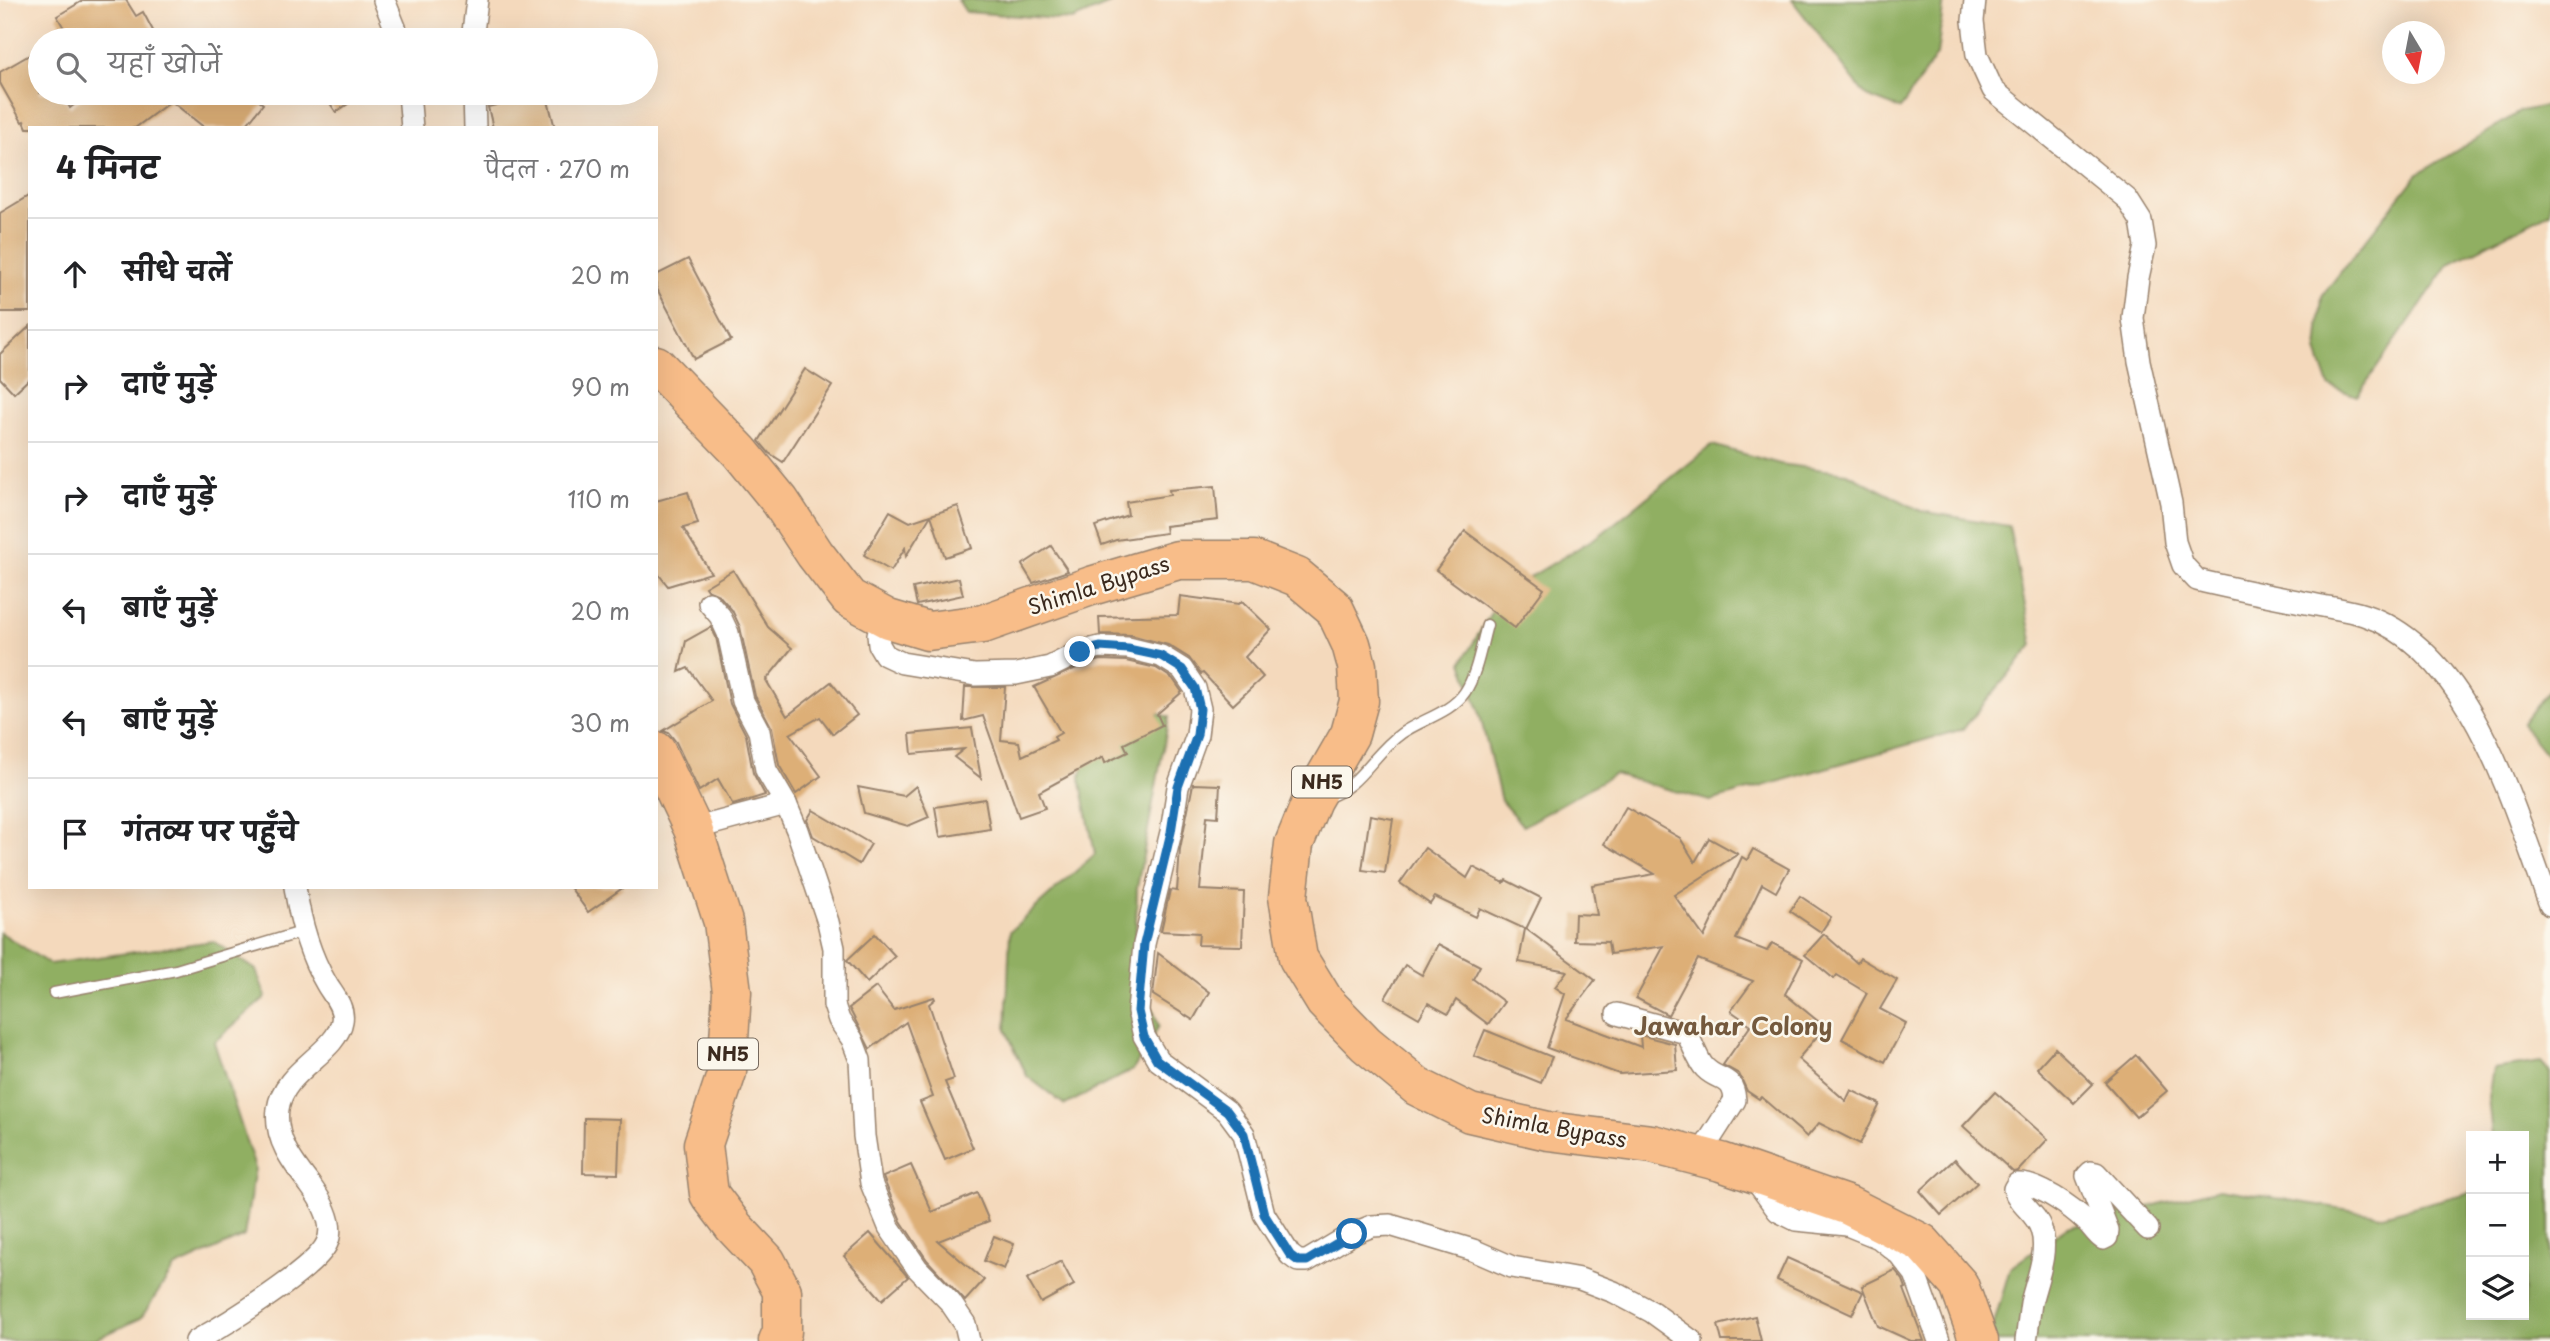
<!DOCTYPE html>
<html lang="hi">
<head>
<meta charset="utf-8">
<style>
	:root { --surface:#fff; --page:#f6f6f6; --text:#202124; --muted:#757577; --line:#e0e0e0 }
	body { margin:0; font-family:"Playpen Sans","Playpen Sans Deva",sans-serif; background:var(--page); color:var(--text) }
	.controls { position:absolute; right:21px; bottom:21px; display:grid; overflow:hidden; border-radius:0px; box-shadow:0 7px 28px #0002 }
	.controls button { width:63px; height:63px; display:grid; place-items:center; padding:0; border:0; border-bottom:2px solid var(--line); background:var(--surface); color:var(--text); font:35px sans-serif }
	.compass { position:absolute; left:2382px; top:21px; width:63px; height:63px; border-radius:50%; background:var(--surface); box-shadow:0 7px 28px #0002; rotate:170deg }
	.stop { position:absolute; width:21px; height:21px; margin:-16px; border:5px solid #1f6fb2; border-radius:50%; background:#fff }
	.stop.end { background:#1f6fb2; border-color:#fff; box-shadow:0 2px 7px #0008 }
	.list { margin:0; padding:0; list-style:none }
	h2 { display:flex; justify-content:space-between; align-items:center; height:91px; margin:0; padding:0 28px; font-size:30px }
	h2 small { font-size:23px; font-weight:400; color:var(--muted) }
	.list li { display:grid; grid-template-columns:46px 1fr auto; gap:21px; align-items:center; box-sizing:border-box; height:112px; padding:0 28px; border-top:2px solid var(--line) }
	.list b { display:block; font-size:26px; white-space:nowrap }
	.list em { font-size:23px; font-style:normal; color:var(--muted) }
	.icon { flex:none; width:38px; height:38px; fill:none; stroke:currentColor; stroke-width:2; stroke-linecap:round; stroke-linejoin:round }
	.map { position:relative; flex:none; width:2550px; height:1341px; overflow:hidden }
	.search { position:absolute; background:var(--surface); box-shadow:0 7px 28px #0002; left:28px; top:28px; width:630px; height:77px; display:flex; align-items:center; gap:18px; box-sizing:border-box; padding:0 24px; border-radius:38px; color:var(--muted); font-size:26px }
	.panel { position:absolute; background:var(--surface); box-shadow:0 7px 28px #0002; left:28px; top:126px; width:630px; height:763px; border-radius:0px }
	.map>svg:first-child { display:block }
</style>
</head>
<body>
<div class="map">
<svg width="2550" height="1341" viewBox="0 0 2550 1341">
	<rect width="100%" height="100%" fill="#fbf7ec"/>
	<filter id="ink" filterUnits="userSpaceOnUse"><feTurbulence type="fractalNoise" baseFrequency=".0143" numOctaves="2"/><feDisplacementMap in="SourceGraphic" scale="14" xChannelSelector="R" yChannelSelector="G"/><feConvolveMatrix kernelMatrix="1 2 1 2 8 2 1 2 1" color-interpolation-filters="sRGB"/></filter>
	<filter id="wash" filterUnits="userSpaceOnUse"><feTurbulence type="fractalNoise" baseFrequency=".00686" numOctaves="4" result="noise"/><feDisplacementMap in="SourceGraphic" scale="28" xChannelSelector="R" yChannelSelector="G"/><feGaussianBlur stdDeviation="1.57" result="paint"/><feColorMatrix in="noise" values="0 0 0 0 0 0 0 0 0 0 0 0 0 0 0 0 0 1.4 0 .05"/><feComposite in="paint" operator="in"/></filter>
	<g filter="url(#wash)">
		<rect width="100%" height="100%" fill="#f4d9bc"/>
		<!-- forest -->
		<g fill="#90af62" stroke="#666c40" stroke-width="2">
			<path d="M958,0H1119L1072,20L966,12Z"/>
			<path d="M1792,0H1944L1937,55L1900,109L1866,96Z"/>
			<path d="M2550,105V212L2449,264L2357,396L2329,386L2317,351L2322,296L2417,175L2521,111Z"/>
			<path d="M1712,445L1780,464L1847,473L1921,511L2009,526L2033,645L1963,729L1710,801L1614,774L1523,826L1501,801L1478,707L1462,662L1502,594L1600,535Z"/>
			<path d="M2550,688V759L2522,724Z"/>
			<path d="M1139,707L1169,717L1137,888L1135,963L1159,1026L1133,1070L1065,1105L1027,1076L1006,1030L1010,931L1095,854L1080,778L1094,732Z"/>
			<path d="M0,932L49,964L213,941L256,970L266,997L214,1042L255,1168L244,1236L174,1268L141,1318L96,1339L0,1341Z"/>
			<path d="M2541,1062L2550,1072V1341H1989L2010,1268L2067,1227L2219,1189L2382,1215L2471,1192V1315H2524V1136H2492L2488,1097L2493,1069Z"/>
		</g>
		<g id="blocks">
			<!-- building -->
			<g fill="#ddaf77">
				<path d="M84,0H126L136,16L143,12L158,40H103L98,30L82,40H71L57,16Z"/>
				<path d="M40,49V93H62L70,108L89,93H249L263,104L244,128H205L171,101L135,128H27L24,121L22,122L0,83V72Z"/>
				<path d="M323,93H364L336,112Z"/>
				<path d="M546,93L555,128H493L488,107Z"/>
				<path d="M30,195V312H0V213Z"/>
				<path d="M688,259L731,340L694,359L656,287V275Z"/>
				<path d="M30,326V378L14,393L0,378V354Z"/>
				<path d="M805,369L832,386L783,462L769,453L759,441Z"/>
				<path d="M1215,486L1218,520L1165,526L1166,533L1116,540L1102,545L1095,526L1128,515L1126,502L1170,495L1169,490Z"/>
				<path d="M688,492L698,524L683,528L711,573L668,586L656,571V501Z"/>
				<path d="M958,506L972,548L945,557L931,515L906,556L905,548L891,571L864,555L890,511L910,522Z"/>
				<path d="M1465,531L1544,589L1515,628L1436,570Z"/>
				<path d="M1051,546L1068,571L1033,583L1022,565Z"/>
				<path d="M733,570L768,627L792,648L766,680L787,716L831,682L857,715L833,734L820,717L790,734L821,776L796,794L779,765L772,728L755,696L740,627L732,610L719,595L707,590L705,587Z"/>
				<path d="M959,578L963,595L917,605L913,588Z"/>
				<path d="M1180,596L1239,604L1242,601L1271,629L1245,657L1263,677L1233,705L1203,673L1201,674L1189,658L1168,645L1131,635L1100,634L1099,617L1178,615Z"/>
				<path d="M711,627L716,637L730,704L746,735L753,773L765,795L733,805L718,779L699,791L676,742L669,733L663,731L712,701L688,668L679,672L686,641Z"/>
				<path d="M1101,660L1126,661L1156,668L1173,679L1182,692L1157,714L1162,725L1124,744L1128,752L1105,763L1103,757L1039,792L1045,808L1019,817L983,716L963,721L965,687H1005L1001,740L1019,742L1022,756L1056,740L1054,737L1061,733L1034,687L1085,664Z"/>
				<path d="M972,728L981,778L954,757L964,749L912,754L910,734Z"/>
				<path d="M1193,784L1220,785L1218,817L1207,816L1200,890L1244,892L1242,946L1198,945L1199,933L1161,931L1170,890L1177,891L1180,849Z"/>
				<path d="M916,786L929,817L908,826L864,813L858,787L904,796Z"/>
				<path d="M985,799L990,829L940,837L935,807Z"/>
				<path d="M1626,807L1680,838L1695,862L1709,838L1738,854L1674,895L1704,937L1742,857L1747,860L1753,849L1789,869L1776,892L1762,884L1736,939L1767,951L1772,943L1803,959L1785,994L1825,1027L1798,1059L1846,1101L1851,1090L1880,1104L1860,1144L1819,1123L1807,1137L1761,1097L1759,1099L1747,1091L1739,1074L1723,1065L1751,1025L1731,1011L1753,981L1698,959L1668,1015L1636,998L1664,946L1610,954L1608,942L1574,941L1575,914L1597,915L1592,885L1655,874L1604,844Z"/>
				<path d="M813,810L871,844L859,864L813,836L807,820Z"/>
				<path d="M1370,815L1393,819L1385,873L1362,870Z"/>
				<path d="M1425,848L1467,878L1473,867L1504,883L1506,880L1541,898L1526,929L1595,980L1566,1019L1641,1047L1640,1035L1675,1044L1677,1070L1619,1074L1547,1048L1565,994L1555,987L1567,971L1519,962L1525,929L1480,908L1476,917L1435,897L1430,904L1400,883Z"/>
				<path d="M570,887H624L588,912Z"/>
				<path d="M1800,896L1831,917L1821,932L1790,911Z"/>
				<path d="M875,934L895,956L867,983L847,960Z"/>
				<path d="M1824,934L1857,963L1860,958L1897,980L1880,1009L1906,1023L1885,1062L1842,1039L1867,993L1837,975L1834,979L1805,955Z"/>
				<path d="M1438,944L1480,966L1473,979L1504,1002L1488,1024L1456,1000L1448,1014L1428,1003L1419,1018L1385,998L1405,965L1422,975Z"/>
				<path d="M1158,953L1209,992L1193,1020L1153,995Z"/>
				<path d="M876,987L894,1010L934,997L935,999L929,1004L954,1079L945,1082L973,1148L945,1160L920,1102L933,1097L906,1022L870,1049L849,1008Z"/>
				<path d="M1485,1030L1552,1057L1541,1083L1474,1056Z"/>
				<path d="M2055,1048L2093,1084L2074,1103L2037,1068Z"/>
				<path d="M2136,1055L2167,1091L2136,1117L2105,1082Z"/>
				<path d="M1995,1092L2048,1139L2018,1171L2013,1172L1963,1126Z"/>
				<path d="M584,1118L620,1119L618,1174L583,1173Z"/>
				<path d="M1955,1159L1977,1183L1941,1215L1920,1191Z"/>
				<path d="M911,1165L932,1212L977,1193L989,1221L938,1241L984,1280L965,1301L927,1260L901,1221L884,1180L883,1177Z"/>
				<path d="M870,1233L908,1277L882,1300L844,1256Z"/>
				<path d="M994,1236L1014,1244L1004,1269L984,1261Z"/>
				<path d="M1787,1258L1863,1292L1852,1315L1777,1280Z"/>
				<path d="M1061,1261L1074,1285L1041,1303L1027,1279Z"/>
				<path d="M1895,1270L1903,1280L1906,1288L1904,1289L1924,1341H1911L1878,1326L1862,1286Z"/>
				<path d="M1755,1316L1761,1341H1722L1718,1325Z"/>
			</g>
		</g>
	</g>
	<g filter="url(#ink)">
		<use href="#blocks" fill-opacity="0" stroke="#98826d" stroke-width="2"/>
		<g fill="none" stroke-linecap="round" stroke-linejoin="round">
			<defs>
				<g id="lane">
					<path d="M1325,798C1360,788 1372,754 1402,733C1422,719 1451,713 1465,692C1477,674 1481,646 1487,625"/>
					<path d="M54,993L176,970L305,931"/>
				</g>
				<g id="street">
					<path d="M384,0L400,40"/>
					<path d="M1975,0L1973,21L1977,55L1993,90L2127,199L2141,221L2145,246L2138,278L2133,318L2139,361L2171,503L2175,542L2183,565L2197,580C2237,590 2277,597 2317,605C2332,608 2349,610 2364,615C2473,651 2513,809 2550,905"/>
					<path d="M472,40L477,0"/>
					<path d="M409,93L412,128"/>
					<path d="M474,93L475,128"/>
					<path d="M709,603L720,616L728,633L743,701L759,731L766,770L786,804L797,830L828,922L834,948V1005L839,1020L852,1039L860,1060L864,1136L871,1183L889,1227L917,1268L950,1302L965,1324L969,1341"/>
					<path d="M888,619L878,634L879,645L885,655L902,663L975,675L1016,674L1050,667L1080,652L1100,647L1128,648L1161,656L1182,669L1195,688L1200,709L1197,735L1178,787L1171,832L1144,944L1138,1011L1144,1036L1158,1060L1227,1111L1244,1134L1264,1214L1290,1255L1298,1261H1307L1352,1234L1372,1226L1390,1225L1473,1250L1512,1267L1580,1279L1614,1292L1652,1312L1692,1341"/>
					<path d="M693,829L786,804"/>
					<path d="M1617,1014L1686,1033C1693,1043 1697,1060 1705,1068C1719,1082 1733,1075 1735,1100L1699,1156"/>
					<path d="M1751,1174L1778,1211L1796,1220L1847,1225L1879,1238L1899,1254L1915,1274L1939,1341"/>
					<path d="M196,1341C223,1326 316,1269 327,1243C336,1224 321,1200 310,1185C293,1163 274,1139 278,1109C283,1070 337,1053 342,1021C345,1007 332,994 326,983C309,954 300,920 295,887"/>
					<path d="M2026,1341C2028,1328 2029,1316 2031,1303C2036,1281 2049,1252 2041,1229C2036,1213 2019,1205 2014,1189L2017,1184C2037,1182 2073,1208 2087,1222C2093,1228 2096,1234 2103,1239L2107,1237L2108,1230L2087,1176L2091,1172L2096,1173L2148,1229"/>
				</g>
				<g id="highway">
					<path d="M656,365L740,452L780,501L815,554L849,598L888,619L928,631L983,624L1091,586L1178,560H1254L1297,577L1334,608L1351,644L1357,666L1359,701L1350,734L1312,800L1294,844L1288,897L1298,958L1325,1002L1366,1044L1418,1087L1470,1113L1548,1131L1652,1144L1721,1162L1849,1206L1922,1243L1959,1285L1979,1341"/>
					<path d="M656,751L693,829L723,922L732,992L727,1072L703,1144L709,1194L734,1227L766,1261L782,1291V1332L778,1341"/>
				</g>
			</defs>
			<!-- lane casing -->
			<use href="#lane" stroke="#98826d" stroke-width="13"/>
			<!-- street casing -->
			<use href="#street" stroke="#98826d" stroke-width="24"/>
			<!-- highway casing -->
			<use href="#highway" stroke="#98826d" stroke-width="41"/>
			<!-- lane -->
			<use href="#lane" stroke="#fff" stroke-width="10"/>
			<!-- street -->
			<use href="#street" stroke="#fff" stroke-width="21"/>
			<!-- highway -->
			<use href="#highway" stroke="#f8bd89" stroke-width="38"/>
		</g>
	</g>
	<g fill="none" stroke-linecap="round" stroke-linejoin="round" filter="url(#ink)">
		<!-- route -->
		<path stroke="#1f6fb2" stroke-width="9" d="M1080,652L1100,647L1128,649L1161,656L1182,669L1195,688L1200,709L1197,735L1178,787L1171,832L1144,944L1138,1011L1144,1037L1157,1060L1227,1111L1244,1134L1264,1214L1290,1255L1298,1261H1307L1352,1234"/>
	</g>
	<g text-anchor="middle" stroke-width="5" stroke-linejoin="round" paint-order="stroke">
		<!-- shield labels -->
		<g fill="#fbf7ec" stroke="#75685c" stroke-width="2">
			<rect x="1292" y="766.5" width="60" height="31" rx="5"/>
			<rect x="698" y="1038.5" width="60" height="31" rx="5"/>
		</g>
		<g font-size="19" font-weight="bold" fill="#3b2a1e">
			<text x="1322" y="789">NH5</text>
			<text x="728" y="1061">NH5</text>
		</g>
		<!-- street labels -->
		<g font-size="21" fill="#3b2a1e" stroke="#fbf7ec">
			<text transform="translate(1099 586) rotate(-18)" y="7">Shimla Bypass</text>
			<text transform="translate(1554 1128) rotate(10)" y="7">Shimla Bypass</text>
		</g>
		<!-- quarter labels -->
		<g font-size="24" font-weight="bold" fill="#74593d" stroke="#fbf7ec">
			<text x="1733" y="1035">Jawahar Colony</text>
		</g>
	</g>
</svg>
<div class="controls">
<button>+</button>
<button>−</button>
<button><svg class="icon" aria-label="layers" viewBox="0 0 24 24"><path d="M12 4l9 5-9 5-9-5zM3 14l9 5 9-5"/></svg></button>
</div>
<svg class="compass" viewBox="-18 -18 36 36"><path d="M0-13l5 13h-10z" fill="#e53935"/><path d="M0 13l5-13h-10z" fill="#757577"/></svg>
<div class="stop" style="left:1352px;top:1234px"></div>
<div class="stop end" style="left:1080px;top:652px"></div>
<div class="search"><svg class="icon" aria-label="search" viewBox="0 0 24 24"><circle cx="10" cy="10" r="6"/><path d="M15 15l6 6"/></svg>यहाँ खोजें</div>
<section class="panel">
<h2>4 मिनट<small>पैदल · 270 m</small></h2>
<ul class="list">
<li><svg class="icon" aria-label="ahead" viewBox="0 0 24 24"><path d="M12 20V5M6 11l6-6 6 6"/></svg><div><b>सीधे चलें</b></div><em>20 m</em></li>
<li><svg class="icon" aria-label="right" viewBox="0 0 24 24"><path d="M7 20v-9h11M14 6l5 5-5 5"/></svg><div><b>दाएँ मुड़ें</b></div><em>90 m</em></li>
<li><svg class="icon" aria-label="right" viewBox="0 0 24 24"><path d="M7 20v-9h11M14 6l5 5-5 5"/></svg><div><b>दाएँ मुड़ें</b></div><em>110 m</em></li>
<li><svg class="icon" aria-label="left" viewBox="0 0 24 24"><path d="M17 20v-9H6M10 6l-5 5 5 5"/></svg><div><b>बाएँ मुड़ें</b></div><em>20 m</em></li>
<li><svg class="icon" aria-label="left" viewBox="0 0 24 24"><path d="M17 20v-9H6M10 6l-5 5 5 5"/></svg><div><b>बाएँ मुड़ें</b></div><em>30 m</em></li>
<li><svg class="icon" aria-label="arrive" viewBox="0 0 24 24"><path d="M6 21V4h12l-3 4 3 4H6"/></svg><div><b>गंतव्य पर पहुँचे</b></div></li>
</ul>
</section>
</div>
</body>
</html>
